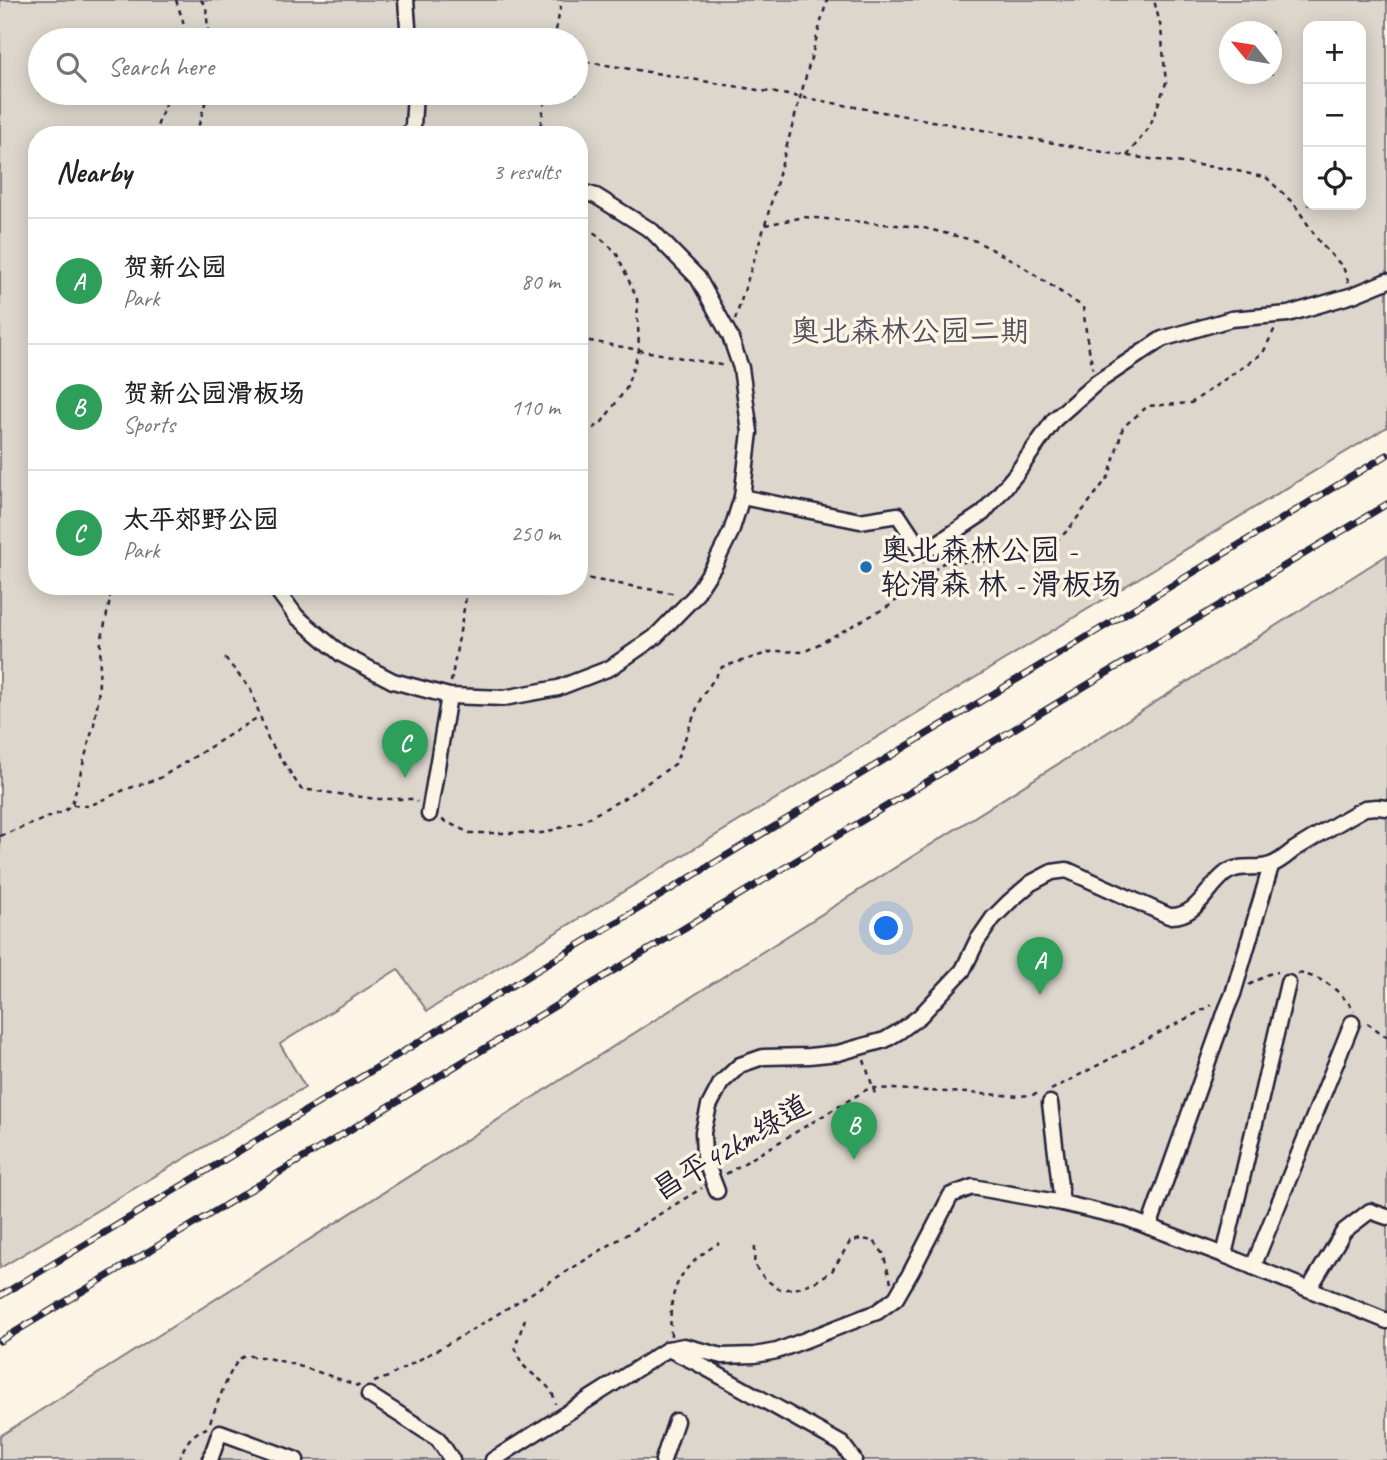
<!DOCTYPE html>
<html lang="en">
<head>
<meta charset="utf-8">
<style>
	:root { --surface:#fff; --page:#f6f6f6; --text:#222; --muted:#767676; --line:#e0e0e0; --accent:#7c3aed }
	body { margin:0; font-family:Caveat,"LXGW WenKai TC",sans-serif; background:var(--page); color:var(--text) }
	.controls { position:absolute; right:21px; top:21px; display:grid; overflow:hidden; border-radius:14px; box-shadow:0 4px 18px #0003 }
	.controls button { width:63px; height:63px; display:grid; place-items:center; padding:0; border:0; border-bottom:2px solid var(--line); background:var(--surface); color:var(--text); font:35px sans-serif }
	.compass { position:absolute; left:1219px; top:21px; width:63px; height:63px; border-radius:50%; background:var(--surface); box-shadow:0 4px 18px #0003; rotate:300deg }
	.you { position:absolute; left:887px; top:929px; width:24px; height:24px; margin:-18px; border:5px solid #fff; border-radius:50%; background:#1a73e8; box-shadow:0 0 0 10px #1a73e833 }
	.badge { display:grid; place-items:center; width:46px; height:46px; border-radius:50%; background:var(--accent); color:#fff; font-size:23px; font-weight:700 }
	.pin { position:absolute; translate:-50% -58px; filter:drop-shadow(0 2px 4px #0008) }
	.pin::after { content:''; position:absolute; top:37px; width:24px; height:21px; background:inherit; clip-path:polygon(0 0,100% 0,50% 100%) }
	.list { margin:0; padding:0; list-style:none }
	h2 { display:flex; justify-content:space-between; align-items:center; height:91px; margin:0; padding:0 28px; font-size:30px }
	h2 small { font-size:23px; font-weight:400; color:var(--muted) }
	.list li { display:grid; grid-template-columns:46px 1fr auto; gap:21px; align-items:center; box-sizing:border-box; height:126px; padding:0 28px; border-top:2px solid var(--line) }
	.list b { display:block; font-size:26px; white-space:nowrap }
	.list p { margin:0; font-size:23px; white-space:nowrap; color:var(--muted) }
	.list em { font-size:23px; font-style:normal; color:var(--muted) }
	.icon { flex:none; width:38px; height:38px; fill:none; stroke:currentColor; stroke-width:2; stroke-linecap:round; stroke-linejoin:round }
	.map { position:relative; flex:none; width:1387px; height:1460px; overflow:hidden }
	.search { position:absolute; background:var(--surface); box-shadow:0 4px 18px #0003; left:28px; top:28px; width:560px; height:77px; display:flex; align-items:center; gap:18px; box-sizing:border-box; padding:0 24px; border-radius:38px; color:var(--muted); font-size:26px }
	.panel { position:absolute; background:var(--surface); box-shadow:0 4px 18px #0003; left:28px; top:126px; width:560px; height:469px; border-radius:28px }
	.map>svg:first-child { display:block }
</style>
</head>
<body>
<div class="map">
<svg width="1387" height="1460" viewBox="0 0 1387 1460">
	<rect width="100%" height="100%" fill="#fcf5e5"/>
	<filter id="ink" filterUnits="userSpaceOnUse"><feTurbulence type="fractalNoise" baseFrequency=".0143" numOctaves="2"/><feDisplacementMap in="SourceGraphic" scale="14" xChannelSelector="R" yChannelSelector="G"/><feConvolveMatrix kernelMatrix="1 2 1 2 8 2 1 2 1" color-interpolation-filters="sRGB"/></filter>
	<g filter="url(#ink)">
		<!-- green -->
		<g fill="#dcd6cc" stroke="#7f7c84" stroke-width="2" fill-rule="evenodd">
			<path d="M0,0H1387V427L427,1011L398,969L280,1044L305,1087L0,1268ZM1308,26H1361V205H1308ZM1230,32H1272V74H1230ZM40,40H576V93H40ZM37,135H579V586H37Z"/>
			<path d="M1387,555V1460H0V1436Z"/>
		</g>
		<g fill="none" stroke-linecap="round" stroke-linejoin="round">
			<defs>
				<g id="minor">
					<path d="M406,0L409,40"/>
					<path d="M409,135L413,126L415,93"/>
					<path d="M742,497L860,521L898,515L923,553L983,513L1016,474L1054,420L1096,383L1162,339L1231,319L1288,314L1353,295L1387,281"/>
					<path d="M274,586L296,616L341,654L393,681L449,696L504,698L558,688L610,668L655,637L694,597L714,566L731,532L742,497L750,432L741,368L730,336L698,278L652,231L596,196L579,191"/>
					<path d="M429,814L449,696"/>
					<path d="M1050,1103L1062,1203"/>
					<path d="M717,1191L704,1157L703,1132L709,1106L721,1083L740,1065L763,1057L809,1056L838,1053L885,1040L900,1031L920,1016L963,970L977,941L993,918L1009,902L1031,883L1052,872L1067,870L1169,916C1197,918 1206,888 1226,873C1240,863 1259,871 1273,864C1281,861 1288,854 1295,849C1318,835 1341,821 1365,808L1377,807L1387,808"/>
					<path d="M1149,1227L1227,1008L1233,994L1271,866"/>
					<path d="M1224,1255L1288,983"/>
					<path d="M1253,1267L1352,1023"/>
					<path d="M1309,1289L1344,1231L1370,1211L1387,1217"/>
					<path d="M668,1349L697,1363L842,1444L854,1460"/>
					<path d="M369,1395L438,1439L452,1460"/>
					<path d="M210,1460L220,1432L296,1460"/>
					<path d="M493,1460L668,1349L684,1346L722,1356L755,1355L777,1351L877,1312L896,1298L911,1272L951,1195L973,1187L1062,1203L1126,1218L1224,1255L1387,1321"/>
					<path d="M663,1460L676,1421"/>
				</g>
			</defs>
			<!-- minor casing -->
			<use href="#minor" stroke="#22223b" stroke-width="19"/>
			<!-- path -->
			<g stroke="#22223b" stroke-width="2.5" stroke-dasharray="5 5" stroke-linecap="butt">
				<path d="M176,0L183,21L185,40"/>
				<path d="M201,0L206,7L209,40"/>
				<path d="M422,35L454,40"/>
				<path d="M554,40L562,0"/>
				<path d="M576,60L800,97L1120,155L1229,169L1267,178L1295,205L1320,243L1343,267L1349,283"/>
				<path d="M154,135L169,93"/>
				<path d="M196,135L208,93"/>
				<path d="M539,135L546,93"/>
				<path d="M1127,156L1150,126L1166,83L1161,28L1154,0"/>
				<path d="M579,219L616,252L637,299L639,350L626,389L602,422L579,439"/>
				<path d="M765,225L804,217L920,227L976,241L1016,262L1083,307L1087,339L1093,369"/>
				<path d="M735,320L765,225L827,0"/>
				<path d="M579,339L726,366"/>
				<path d="M579,577L677,594"/>
				<path d="M225,658L251,690L268,739L301,789L377,799H414L417,802"/>
				<path d="M451,682L468,586"/>
				<path d="M73,805L89,806L124,790L160,778L260,716"/>
				<path d="M442,820L470,833H542L581,822L628,796L675,764L701,698L722,667L774,651L804,652L889,606L943,563L1012,560L1048,549L1068,530L1109,476L1123,427L1148,406L1191,403L1263,353L1275,328"/>
				<path d="M0,836L65,811L72,804L94,724L98,700L101,642L110,600L109,586"/>
				<path d="M1298,973C1326,978 1338,990 1355,1011"/>
				<path d="M1249,985L1269,974L1278,972"/>
				<path d="M1367,1023L1387,1037"/>
				<path d="M864,1060L876,1097"/>
				<path d="M1051,1090L1212,1005"/>
				<path d="M726,1174L866,1090L874,1088L1021,1096L1038,1094"/>
				<path d="M755,1247L754,1265L765,1279L779,1289H795L817,1281L832,1271L850,1242L861,1239L874,1241L883,1253L891,1282"/>
				<path d="M525,1319L515,1347C518,1354 520,1363 526,1368C538,1380 554,1386 555,1404"/>
				<path d="M671,1336C668,1289 678,1268 719,1243"/>
				<path d="M374,1382L388,1377L462,1336L702,1188"/>
				<path d="M210,1422C216,1408 230,1366 241,1358C253,1348 340,1379 358,1386L360,1385"/>
				<path d="M179,1460C185,1444 190,1434 207,1428"/>
			</g>
			<!-- minor -->
			<use href="#minor" stroke="#fcf5e5" stroke-width="14"/>
			<defs>
				<g id="rail">
					<path d="M0,1296L1387,455"/>
					<path d="M0,1341L1387,504"/>
				</g>
			</defs>
			<!-- rail casing -->
			<use href="#rail" stroke="#22223b" stroke-width="7"/>
			<!-- rail -->
			<use href="#rail" stroke="#fcf5e5" stroke-width="4.5" stroke-dasharray="13" stroke-linecap="butt"/>
		</g>
	</g>
	<!-- markers -->
	<circle fill="#1f6fb2" stroke="#fcf5e5" stroke-width="2.5" cx="866" cy="567" r="7"/>
	<g text-anchor="middle" stroke-width="7" stroke-linejoin="round" paint-order="stroke">
		<!-- park labels -->
		<g font-size="30" fill="#504f5f" stroke="#fcf5e5">
			<text x="910" y="341">奥北森林公园二期</text>
		</g>
		<!-- poi labels -->
		<g font-size="30" fill="#22223b" stroke="#fcf5e5" text-anchor="start">
			<text x="880" y="560">奥北森林公园 -<tspan x="880" dy="34">轮滑森 林 - 滑板场</tspan></text>
		</g>
		<!-- street labels -->
		<g font-size="30" fill="#22223b" stroke="#fcf5e5">
			<text transform="translate(731 1147) rotate(-31)" y="10">昌平42km绿道</text>
		</g>
	</g>
</svg>
<div class="controls">
<button>+</button>
<button>−</button>
<button><svg class="icon" aria-label="locate" viewBox="0 0 24 24"><circle cx="12" cy="12" r="6"/><path d="M12 2v4M12 18v4M2 12h4M18 12h4"/></svg></button>
</div>
<svg class="compass" viewBox="-18 -18 36 36"><path d="M0-13l5 13h-10z" fill="#e53935"/><path d="M0 13l5-13h-10z" fill="#767676"/></svg>
<div class="you"></div>
<div class="pin badge" style="left:1040px;top:995px;background:#2e9e5b">A</div>
<div class="pin badge" style="left:854px;top:1160px;background:#2e9e5b">B</div>
<div class="pin badge" style="left:405px;top:778px;background:#2e9e5b">C</div>
<div class="search"><svg class="icon" aria-label="search" viewBox="0 0 24 24"><circle cx="10" cy="10" r="6"/><path d="M15 15l6 6"/></svg>Search here</div>
<section class="panel">
<h2>Nearby<small>3 results</small></h2>
<ul class="list">
<li><span class="badge" style="background:#2e9e5b">A</span><div><b>贺新公园</b><p>Park</p></div><em>80 m</em></li>
<li><span class="badge" style="background:#2e9e5b">B</span><div><b>贺新公园滑板场</b><p>Sports</p></div><em>110 m</em></li>
<li><span class="badge" style="background:#2e9e5b">C</span><div><b>太平郊野公园</b><p>Park</p></div><em>250 m</em></li>
</ul>
</section>
</div>
</body>
</html>
